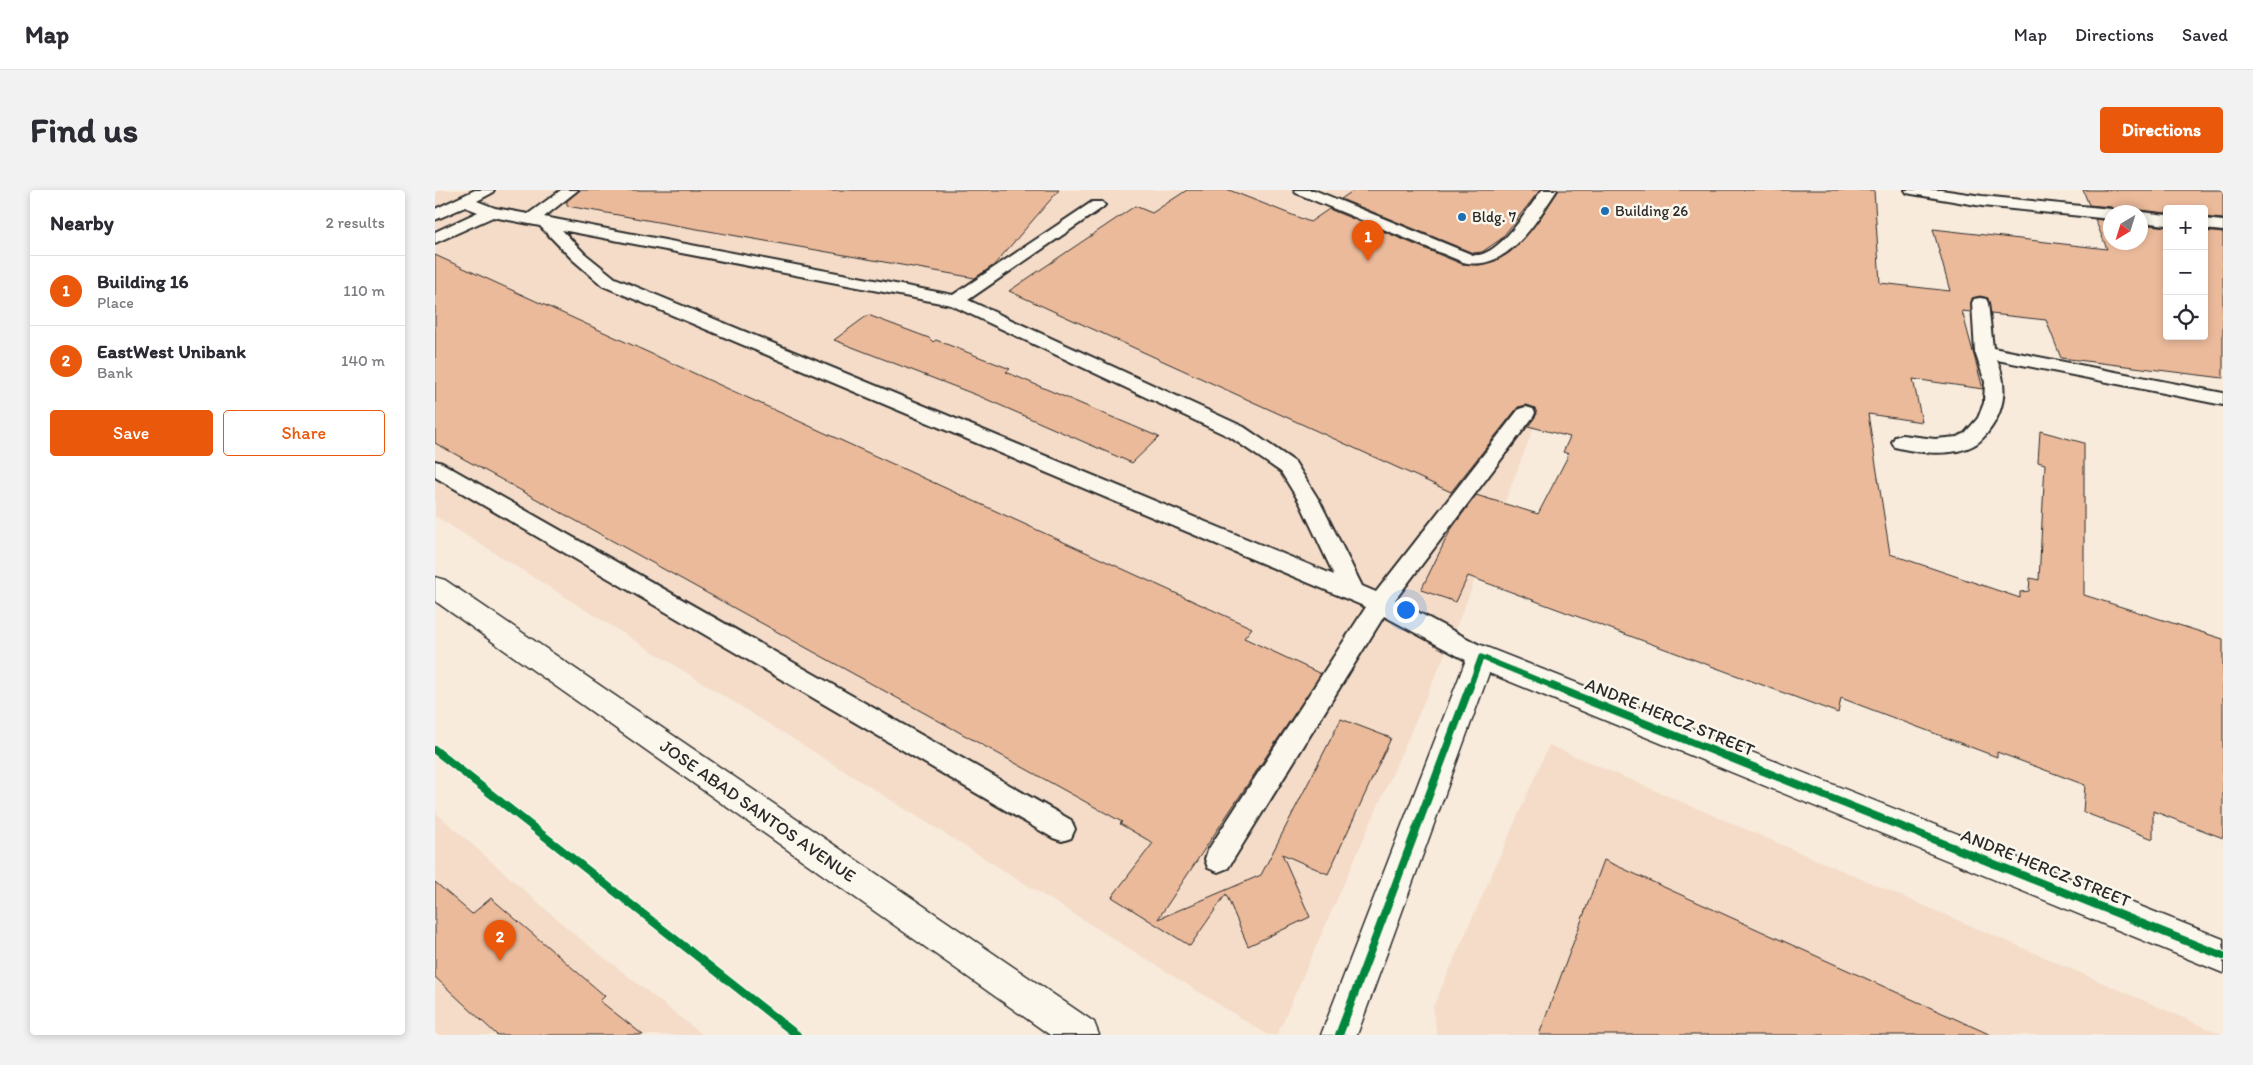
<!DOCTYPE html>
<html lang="en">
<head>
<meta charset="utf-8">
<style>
	:root { --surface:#fff; --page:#f2f2f3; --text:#2b2b33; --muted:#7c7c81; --line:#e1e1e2; --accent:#ea580c }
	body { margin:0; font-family:Itim,sans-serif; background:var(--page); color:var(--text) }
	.controls { position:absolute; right:15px; top:15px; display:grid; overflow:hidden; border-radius:5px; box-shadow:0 2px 8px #0003 }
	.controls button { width:45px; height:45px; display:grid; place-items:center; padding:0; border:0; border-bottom:1px solid var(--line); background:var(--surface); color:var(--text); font:25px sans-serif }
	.compass { position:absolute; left:1668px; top:15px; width:45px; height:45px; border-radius:50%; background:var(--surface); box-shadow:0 2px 8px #0003; rotate:218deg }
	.you { position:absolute; left:970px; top:419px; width:18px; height:18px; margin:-12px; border:4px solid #fff; border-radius:50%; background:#1a73e8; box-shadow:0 0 0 8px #1a73e833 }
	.badge { display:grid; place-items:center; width:32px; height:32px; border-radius:50%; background:var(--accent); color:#fff; font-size:16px; font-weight:700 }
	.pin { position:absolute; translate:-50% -41px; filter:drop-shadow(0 1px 2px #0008) }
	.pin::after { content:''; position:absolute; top:26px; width:18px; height:15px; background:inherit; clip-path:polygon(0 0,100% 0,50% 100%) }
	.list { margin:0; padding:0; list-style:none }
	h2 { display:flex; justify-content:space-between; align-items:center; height:65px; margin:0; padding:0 20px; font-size:21px }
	h2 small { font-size:16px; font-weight:400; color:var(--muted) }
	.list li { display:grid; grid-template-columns:32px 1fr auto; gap:15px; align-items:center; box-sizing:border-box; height:70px; padding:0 20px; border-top:1px solid var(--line) }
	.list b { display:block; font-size:19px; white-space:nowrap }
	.list p { margin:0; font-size:16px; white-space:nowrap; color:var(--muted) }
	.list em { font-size:16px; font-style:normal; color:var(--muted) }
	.actions { display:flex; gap:10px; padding:15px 20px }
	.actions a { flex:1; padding:11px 0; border:1px solid var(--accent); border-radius:5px; text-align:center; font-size:18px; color:var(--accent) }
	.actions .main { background:var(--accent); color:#fff }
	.icon { flex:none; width:28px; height:28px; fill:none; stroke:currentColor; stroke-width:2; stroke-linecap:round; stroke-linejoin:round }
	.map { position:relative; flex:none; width:1788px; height:845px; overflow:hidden; border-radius:5px }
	header { display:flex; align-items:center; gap:30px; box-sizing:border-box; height:70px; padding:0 25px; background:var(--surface); border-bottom:1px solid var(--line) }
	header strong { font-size:24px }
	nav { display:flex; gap:28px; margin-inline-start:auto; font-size:18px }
	.intro { display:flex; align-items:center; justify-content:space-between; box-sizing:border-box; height:120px; padding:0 30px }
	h1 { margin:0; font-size:35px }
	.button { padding:12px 22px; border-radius:5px; background:var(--accent); color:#fff; font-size:18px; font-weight:700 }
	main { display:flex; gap:30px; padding:0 30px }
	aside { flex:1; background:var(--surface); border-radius:5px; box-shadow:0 2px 8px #0003 }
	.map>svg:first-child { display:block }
</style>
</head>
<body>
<header>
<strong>Map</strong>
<nav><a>Map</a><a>Directions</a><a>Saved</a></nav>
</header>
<div class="intro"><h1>Find us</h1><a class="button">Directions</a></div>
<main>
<aside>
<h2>Nearby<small>2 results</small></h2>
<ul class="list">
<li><span class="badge">1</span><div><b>Building 16</b><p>Place</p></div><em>110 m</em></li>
<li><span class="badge">2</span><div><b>EastWest Unibank</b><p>Bank</p></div><em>140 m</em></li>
</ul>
<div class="actions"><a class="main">Save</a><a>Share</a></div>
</aside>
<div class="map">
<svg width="1788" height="845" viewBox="0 0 1788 845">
	<rect width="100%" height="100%" fill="#f8ebdc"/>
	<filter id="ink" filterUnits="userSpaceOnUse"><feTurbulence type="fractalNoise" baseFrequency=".02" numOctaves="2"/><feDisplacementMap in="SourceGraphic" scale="10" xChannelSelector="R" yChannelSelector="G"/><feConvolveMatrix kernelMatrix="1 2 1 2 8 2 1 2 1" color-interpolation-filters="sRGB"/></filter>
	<g filter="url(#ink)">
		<!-- built -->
		<g fill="#f4dcc8">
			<path d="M0,0H1214L1124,172L1031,413L1004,478L842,845H833L0,326Z"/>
			<path d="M1114,555L1588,758L1788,845H1002L998,817Z"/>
			<path d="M0,622L138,743L268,845H0Z"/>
		</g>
		<!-- building -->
		<g fill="#ebba9b" stroke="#2b2b2b">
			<path d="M145,0H624L559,75L540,88L132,16V11Z"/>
			<path d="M752,0H794L875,32L894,19L1027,74L1044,75L1060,71L1085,53L1106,27L1124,0H1439L1445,93L1515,101L1498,39L1672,59L1660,29L1676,31V52H1706V34L1732,37V146H1769V41L1788,43V188L1626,168L1611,130L1556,124L1553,108L1545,106L1537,108L1536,122L1527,121L1548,199L1478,189L1487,232L1433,224L1455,364L1585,408V402L1594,401L1595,388L1604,390L1610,274L1603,272L1605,241L1649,253V405L1788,449V648L1718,621V649L1648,622L1650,595L1562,562V567L1406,508L1403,523L1033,386L1021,412L986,400L1015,341L1041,305L1103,324L1134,264L1128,262L1135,247L1093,236L1102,224L1100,218L1092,215L1083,217L1016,302L574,101L700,16L717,23Z"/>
			<path d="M919,0H1105L1066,49L1047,62L1038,63L906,9Z"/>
			<path d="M1648,0H1788V29L1769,27V19H1732V23L1706,20L1703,22H1685L1676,17L1654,15Z"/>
			<path d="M0,65L817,438L809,448L886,484L723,729L826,685L906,529L956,548L893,684L847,664L875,727L813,756L791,704L755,756L677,707L718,653L685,634L687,632L0,253Z"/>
			<path d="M433,125L494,148L498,152L501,150L575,179L571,182L724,247L697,273L544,206L399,150Z"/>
			<path d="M1169,670L1556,845H1104Z"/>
			<path d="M0,692L37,724L56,708L170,806L165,811L208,845H62L0,787Z"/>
		</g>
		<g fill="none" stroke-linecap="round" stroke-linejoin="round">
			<defs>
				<g id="lane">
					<path d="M40,0H59L57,3L42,11L60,18L93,24L126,0H143L109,27L518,105L657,12H667L670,15L667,18L533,110L809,237L860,272L885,312L927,396L941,402L1084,219L1091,217L1098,219L1100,223L1098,227L960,410L1054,460L1058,467L1054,474L1046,476L1038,474L949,426L793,678L783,682L773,678L770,669L773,660L931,417L168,96L137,69L105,36L58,27L0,53V42L43,22L30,17L0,30V19ZM127,40L516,115L795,247L846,282L865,313L899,385L180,88L149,63Z"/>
					<path d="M859,0H879L1038,65C1064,68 1093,18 1107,0H1122C1101,31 1073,83 1028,72L861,3Z"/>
					<path d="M1470,0H1506L1547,6L1676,19L1683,22H1676V29L1547,16L1477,4L1472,3Z"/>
					<path d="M1705,22H1706L1732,25V35L1706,32Z"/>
					<path d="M1769,29L1788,31V41L1769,39Z"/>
					<path d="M1545,108L1551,109L1553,113L1558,158L1788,203V215L1562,170C1573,196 1570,220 1553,242C1549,247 1545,252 1539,255C1518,267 1483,263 1460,257L1457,252L1460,247L1467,245L1500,249L1522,247L1530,243L1543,228L1549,213L1550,192L1540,162L1537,113L1539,109Z"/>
					<path d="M0,271L7,273L636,630L640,639L636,648L627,651L618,648L0,287Z"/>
				</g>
				<path id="street" d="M1046,455L1788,749V783L1054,483L922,845H886L1032,467L1036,459Z"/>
				<path id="secondary" d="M0,387L10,390L659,832L664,845H615L0,411Z"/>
			</defs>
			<!-- lane casing -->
			<use href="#lane" stroke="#2b2b2b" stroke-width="4"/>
			<!-- street casing -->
			<use href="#street" stroke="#2b2b2b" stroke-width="3"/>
			<!-- secondary casing -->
			<use href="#secondary" stroke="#2b2b2b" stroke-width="3"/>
			<!-- lane -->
			<use href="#lane" fill="#fbf7ec" fill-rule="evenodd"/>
			<!-- street -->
			<use href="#street" fill="#fbf7ec" fill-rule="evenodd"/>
			<!-- secondary -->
			<use href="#secondary" fill="#fbf7ec" fill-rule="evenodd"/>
			<defs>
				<path id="cycleway-far1" d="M1035,497L1046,467L1120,497"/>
				<g id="cycleway">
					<path d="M1117,496L1788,766"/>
					<path d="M0,560L362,845"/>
					<path d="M904,845L1035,496"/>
				</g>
			</defs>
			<!-- cycleway-far1 casing -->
			<use href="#cycleway-far1" stroke="#fbf7ec" stroke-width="9"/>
			<!-- cycleway casing -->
			<use href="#cycleway" stroke="#fbf7ec" stroke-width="11"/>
			<!-- cycleway-far1 -->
			<use href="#cycleway-far1" stroke="#00873e" stroke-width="5.5"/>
			<!-- cycleway -->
			<use href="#cycleway" stroke="#00873e" stroke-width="8"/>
		</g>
	</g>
	<!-- markers -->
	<g fill="#1f6fb2" stroke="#fbf7ec" stroke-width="2">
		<circle cx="1170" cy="21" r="5"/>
		<circle cx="1027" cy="27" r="5"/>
	</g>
	<g text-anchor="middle" stroke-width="5" stroke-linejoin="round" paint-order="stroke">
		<!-- far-poi labels -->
		<g font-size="15" fill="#2b2b2b" stroke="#fbf7ec" text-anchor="start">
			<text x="1180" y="26">Building 26</text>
			<text x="1037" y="32">Bldg. 7</text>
		</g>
		<!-- street labels -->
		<g font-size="18" fill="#2b2b2b" stroke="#fbf7ec">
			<text transform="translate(1235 527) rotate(22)" y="6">ANDRE HERCZ STREET</text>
			<text transform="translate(323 621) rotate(35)" y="6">JOSE ABAD SANTOS AVENUE</text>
			<text transform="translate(1611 678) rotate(22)" y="6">ANDRE HERCZ STREET</text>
		</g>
	</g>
</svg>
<div class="controls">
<button>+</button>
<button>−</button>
<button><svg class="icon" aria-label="locate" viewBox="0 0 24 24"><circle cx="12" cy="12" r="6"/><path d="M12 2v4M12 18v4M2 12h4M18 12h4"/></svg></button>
</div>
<svg class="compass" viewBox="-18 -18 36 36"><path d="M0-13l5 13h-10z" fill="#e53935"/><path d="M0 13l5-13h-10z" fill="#7c7c81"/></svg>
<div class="you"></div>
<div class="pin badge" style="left:933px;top:71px">1</div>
<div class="pin badge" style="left:65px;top:771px">2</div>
</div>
</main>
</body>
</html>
